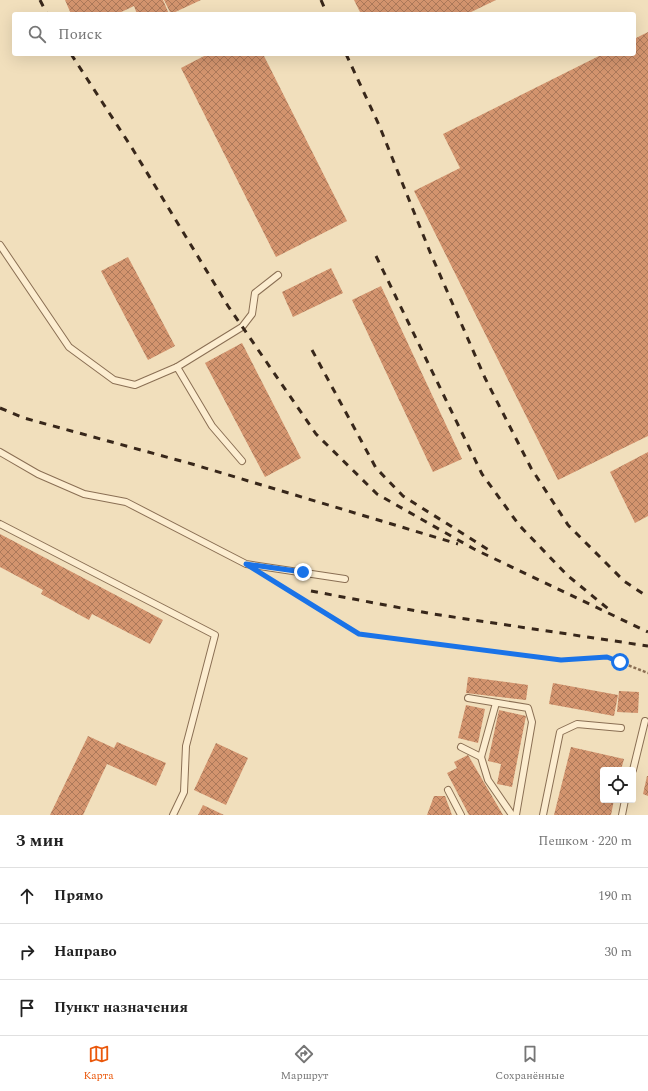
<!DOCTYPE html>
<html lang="ru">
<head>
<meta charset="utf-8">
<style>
	:root { --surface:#fff; --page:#f2f2f2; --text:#222; --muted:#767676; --line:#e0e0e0; --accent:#ea580c }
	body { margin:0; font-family:Spectral,serif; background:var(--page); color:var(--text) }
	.controls { position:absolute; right:12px; bottom:12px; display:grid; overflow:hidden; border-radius:4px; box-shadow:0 4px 16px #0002 }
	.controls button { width:36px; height:36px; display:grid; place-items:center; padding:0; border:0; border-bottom:1px solid var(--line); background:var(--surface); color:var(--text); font:20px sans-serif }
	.stop { position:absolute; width:12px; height:12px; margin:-9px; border:3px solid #1a73e8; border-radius:50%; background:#fff }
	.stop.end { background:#1a73e8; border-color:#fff; box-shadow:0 1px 4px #0008 }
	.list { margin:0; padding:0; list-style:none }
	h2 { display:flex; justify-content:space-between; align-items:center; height:52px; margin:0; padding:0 16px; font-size:17px }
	h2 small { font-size:13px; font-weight:400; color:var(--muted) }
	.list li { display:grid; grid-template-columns:26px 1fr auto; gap:12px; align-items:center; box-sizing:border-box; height:56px; padding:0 16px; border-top:1px solid var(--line) }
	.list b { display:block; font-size:15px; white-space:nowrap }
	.list em { font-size:13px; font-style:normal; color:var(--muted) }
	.icon { flex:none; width:22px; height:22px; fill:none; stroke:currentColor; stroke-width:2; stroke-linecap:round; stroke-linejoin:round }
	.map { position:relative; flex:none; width:648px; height:815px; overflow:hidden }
	.search { position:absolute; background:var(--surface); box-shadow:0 4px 16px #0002; left:12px; right:12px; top:12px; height:44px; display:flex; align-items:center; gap:10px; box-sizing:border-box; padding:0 14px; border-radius:4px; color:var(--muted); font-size:15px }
	.sheet { height:220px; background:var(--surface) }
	nav { display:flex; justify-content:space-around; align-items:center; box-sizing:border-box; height:56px; border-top:1px solid var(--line); background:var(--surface); font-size:11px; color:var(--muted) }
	nav a { display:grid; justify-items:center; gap:2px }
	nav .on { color:var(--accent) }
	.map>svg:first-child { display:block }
</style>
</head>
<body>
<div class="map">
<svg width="648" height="815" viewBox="0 0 648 815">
	<defs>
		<pattern id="building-cross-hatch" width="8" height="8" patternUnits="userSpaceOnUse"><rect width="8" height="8" fill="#d3946e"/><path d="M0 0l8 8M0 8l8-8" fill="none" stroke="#ac795a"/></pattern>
	</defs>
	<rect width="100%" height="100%" fill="#f1dfbc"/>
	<!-- building -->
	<g fill="url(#building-cross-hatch)">
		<path d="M65,0H163L169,14H137L134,6L117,14H71Z"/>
		<path d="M164,0H201L171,14Z"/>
		<path d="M354,0H496L467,14H361Z"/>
		<path d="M648,32V436L558,480L414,191L460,168L443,134L603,54H634V39Z"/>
		<path d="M208,54H263L347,221L276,257L181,68Z"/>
		<path d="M128,257L175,346L148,360L101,271Z"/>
		<path d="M331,268L343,293L293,317L282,292Z"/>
		<path d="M381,286L462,459L433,472L352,300Z"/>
		<path d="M242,343L301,458L265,477L205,363Z"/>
		<path d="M648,452V516L635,523L610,472Z"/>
		<path d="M0,534L163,620L150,644L92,614L89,620L41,594L43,590L0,567Z"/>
		<path d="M468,677L528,685L526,700L466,693Z"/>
		<path d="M553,683L618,695L614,716L549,704Z"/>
		<path d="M619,691L639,692L638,713L617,712Z"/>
		<path d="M466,705L485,709L478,743L458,738Z"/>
		<path d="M499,710L526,716L512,787L497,784L501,764L488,761Z"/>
		<path d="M88,736L114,748L117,742L166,763L156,786L107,764L83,815H50Z"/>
		<path d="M216,743L248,758L226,805L194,790Z"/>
		<path d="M571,747L624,759L621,770H603V800H614L611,815H554Z"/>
		<path d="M468,755L503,815H469L447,773L457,768L454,762Z"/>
		<path d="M647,776H648V796L643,794Z"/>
		<path d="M434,796H445L452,815H427Z"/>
		<path d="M203,805L224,815H198Z"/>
	</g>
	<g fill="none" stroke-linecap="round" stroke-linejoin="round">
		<defs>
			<g id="service">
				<path d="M0,245L69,347L114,380L135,385L177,367L212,426L242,461"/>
				<path d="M177,367L242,327L252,314L255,293L278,275"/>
				<path d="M0,452L38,474L84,494L126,502L246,564L345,579"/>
				<path d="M0,524L215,635L186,746L184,792L173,815"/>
				<path d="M468,698L528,708L532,722L516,815"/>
				<path d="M461,747L481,757L488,780L512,815"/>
				<path d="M481,757L496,703"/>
				<path d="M633,770L645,721"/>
				<path d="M448,790L461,815"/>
				<path d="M543,815L560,732L577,724L621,728"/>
				<path d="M622,815L625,800"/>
			</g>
		</defs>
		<!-- service casing -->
		<use href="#service" stroke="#8a6f54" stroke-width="8"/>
		<!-- path -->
		<path stroke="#8a6f54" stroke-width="2.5" stroke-dasharray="3 2" stroke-linecap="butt" d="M268,578L359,634L561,660L607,657L648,673"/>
		<!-- service -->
		<use href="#service" stroke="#fcedd0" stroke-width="6"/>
		<!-- rail -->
		<g stroke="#38271a" stroke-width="3" stroke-dasharray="7 7" stroke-linecap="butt">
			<path d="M40,0L47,14"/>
			<path d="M321,0L327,14"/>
			<path d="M71,54L132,148L228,306L316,434L377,494L474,549L648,632"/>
			<path d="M346,54L379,125L430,252L485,378L531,468L568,525L624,581L648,597"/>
			<path d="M376,256L482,474L519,525L567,575L612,612"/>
			<path d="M312,350L376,468L403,496L492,552"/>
			<path d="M0,408L24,418L192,464L458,544"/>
			<path d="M311,591L433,614L648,646"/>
		</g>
	</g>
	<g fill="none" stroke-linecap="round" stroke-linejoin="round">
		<!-- route -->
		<path stroke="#1a73e8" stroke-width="5" d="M303,572L246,564L359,634L561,660L607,657L620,662"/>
	</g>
</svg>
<div class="controls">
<button><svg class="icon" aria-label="locate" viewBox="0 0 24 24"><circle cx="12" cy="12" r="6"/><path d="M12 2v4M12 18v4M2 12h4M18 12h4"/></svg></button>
</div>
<div class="stop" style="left:620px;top:662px"></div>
<div class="stop end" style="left:303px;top:572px"></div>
<div class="search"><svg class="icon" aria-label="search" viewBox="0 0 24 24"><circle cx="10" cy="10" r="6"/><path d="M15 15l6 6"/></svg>Поиск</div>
</div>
<section class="sheet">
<h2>3 мин<small>Пешком · 220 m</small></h2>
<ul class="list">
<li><svg class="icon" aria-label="ahead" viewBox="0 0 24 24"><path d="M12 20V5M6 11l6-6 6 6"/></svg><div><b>Прямо</b></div><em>190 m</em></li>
<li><svg class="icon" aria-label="right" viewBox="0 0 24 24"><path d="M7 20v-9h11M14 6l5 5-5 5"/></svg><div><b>Направо</b></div><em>30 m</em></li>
<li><svg class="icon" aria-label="arrive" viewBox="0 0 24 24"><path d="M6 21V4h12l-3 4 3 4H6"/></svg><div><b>Пункт назначения</b></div></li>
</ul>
</section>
<nav>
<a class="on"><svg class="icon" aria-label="map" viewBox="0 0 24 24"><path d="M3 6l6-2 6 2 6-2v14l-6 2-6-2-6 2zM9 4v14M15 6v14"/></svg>Карта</a>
<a><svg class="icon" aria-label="directions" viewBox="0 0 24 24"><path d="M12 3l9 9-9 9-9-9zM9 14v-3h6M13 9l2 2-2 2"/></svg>Маршрут</a>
<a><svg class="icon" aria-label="saved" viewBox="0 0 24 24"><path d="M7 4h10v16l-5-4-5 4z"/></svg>Сохранённые</a>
</nav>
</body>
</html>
